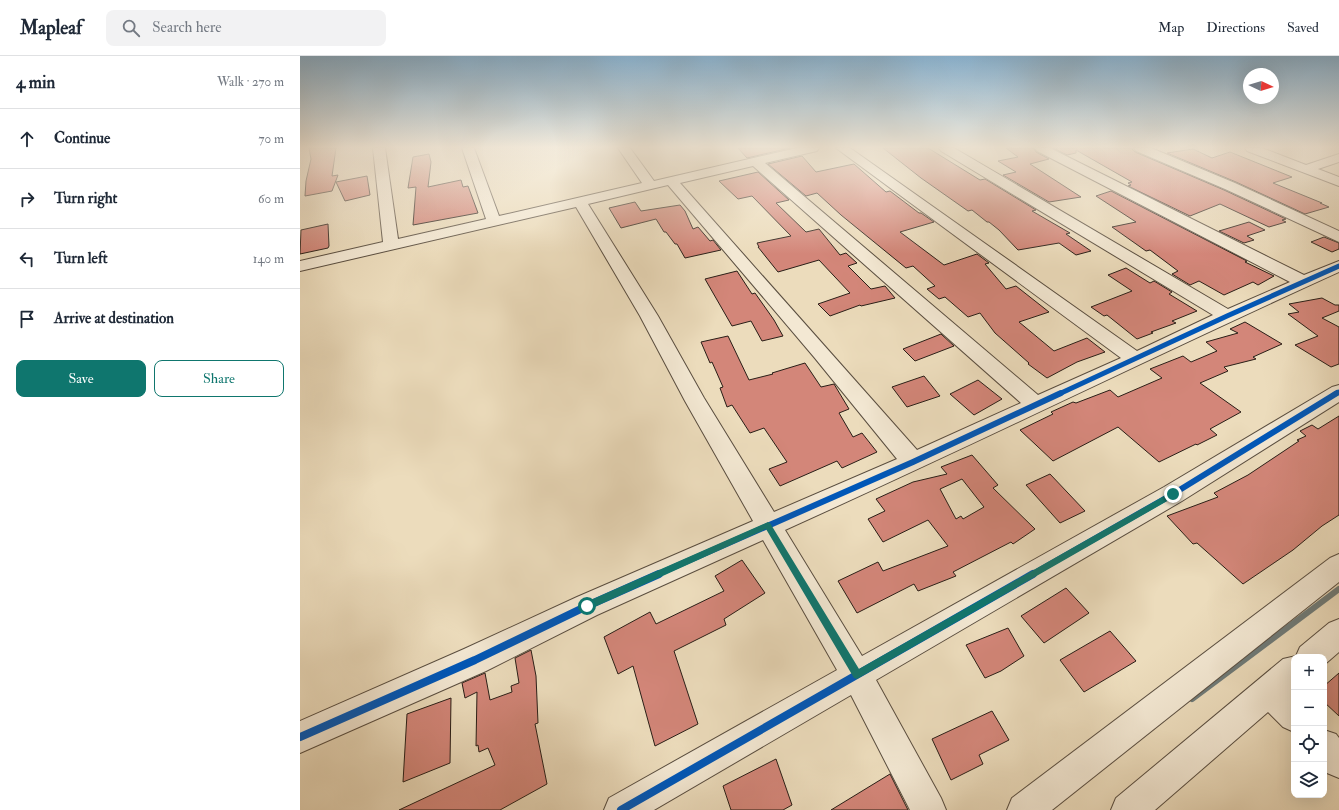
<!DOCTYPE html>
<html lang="en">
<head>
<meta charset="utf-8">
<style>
	:root { --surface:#fff; --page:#f2f2f3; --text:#1f2937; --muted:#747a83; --line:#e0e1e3; --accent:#0f766e }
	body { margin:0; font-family:"IM FELL Double Pica",serif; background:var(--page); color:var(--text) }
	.controls { position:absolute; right:12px; bottom:12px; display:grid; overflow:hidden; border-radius:8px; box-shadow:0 4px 16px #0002 }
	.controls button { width:36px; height:36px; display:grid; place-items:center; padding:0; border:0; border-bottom:1px solid var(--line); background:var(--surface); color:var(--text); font:20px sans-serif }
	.compass { position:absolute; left:943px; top:12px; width:36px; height:36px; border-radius:50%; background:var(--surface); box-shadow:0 4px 16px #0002; rotate:94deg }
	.stop { position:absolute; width:12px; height:12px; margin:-9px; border:3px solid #0f766e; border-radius:50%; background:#fff }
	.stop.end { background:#0f766e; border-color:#fff; box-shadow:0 1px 4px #0008 }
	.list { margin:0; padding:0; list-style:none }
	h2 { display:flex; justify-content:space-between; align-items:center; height:52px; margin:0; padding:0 16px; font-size:17px }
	h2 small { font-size:13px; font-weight:400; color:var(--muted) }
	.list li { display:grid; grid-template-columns:26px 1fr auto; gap:12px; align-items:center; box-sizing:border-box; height:60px; padding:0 16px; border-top:1px solid var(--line) }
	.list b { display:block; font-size:15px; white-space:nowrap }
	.list em { font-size:13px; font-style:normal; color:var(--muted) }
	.actions { display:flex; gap:8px; padding:12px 16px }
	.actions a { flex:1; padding:9px 0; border:1px solid var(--accent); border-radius:8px; text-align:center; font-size:14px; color:var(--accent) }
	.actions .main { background:var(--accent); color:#fff }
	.icon { flex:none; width:22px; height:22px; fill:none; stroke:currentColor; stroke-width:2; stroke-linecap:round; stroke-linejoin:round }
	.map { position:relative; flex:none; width:1039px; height:754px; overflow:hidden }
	header { display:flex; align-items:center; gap:24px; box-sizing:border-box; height:56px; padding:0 20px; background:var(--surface); border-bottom:1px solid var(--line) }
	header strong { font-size:19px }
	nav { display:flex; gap:22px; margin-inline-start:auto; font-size:14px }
	.search { width:280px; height:36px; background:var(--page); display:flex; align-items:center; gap:10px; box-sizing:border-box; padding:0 14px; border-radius:8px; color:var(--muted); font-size:15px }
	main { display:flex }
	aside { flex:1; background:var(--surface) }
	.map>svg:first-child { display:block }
</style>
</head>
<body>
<header>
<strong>Mapleaf</strong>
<div class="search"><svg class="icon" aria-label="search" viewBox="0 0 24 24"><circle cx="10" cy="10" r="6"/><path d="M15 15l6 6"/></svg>Search here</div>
<nav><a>Map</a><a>Directions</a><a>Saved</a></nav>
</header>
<main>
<aside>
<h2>4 min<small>Walk · 270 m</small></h2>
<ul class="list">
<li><svg class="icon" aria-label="ahead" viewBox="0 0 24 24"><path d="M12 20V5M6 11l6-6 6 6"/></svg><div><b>Continue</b></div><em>70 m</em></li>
<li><svg class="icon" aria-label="right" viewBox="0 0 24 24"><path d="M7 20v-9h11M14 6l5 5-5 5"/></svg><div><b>Turn right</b></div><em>60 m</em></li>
<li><svg class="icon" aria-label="left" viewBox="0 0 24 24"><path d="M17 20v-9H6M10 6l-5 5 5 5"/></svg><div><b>Turn left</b></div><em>140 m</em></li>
<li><svg class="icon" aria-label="arrive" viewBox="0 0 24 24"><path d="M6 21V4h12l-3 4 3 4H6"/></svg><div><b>Arrive at destination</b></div></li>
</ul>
<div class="actions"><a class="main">Save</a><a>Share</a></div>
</aside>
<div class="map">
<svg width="1039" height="754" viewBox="0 0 1039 754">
	<rect width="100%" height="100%" fill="#ecdcbc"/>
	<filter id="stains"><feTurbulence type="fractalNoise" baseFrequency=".005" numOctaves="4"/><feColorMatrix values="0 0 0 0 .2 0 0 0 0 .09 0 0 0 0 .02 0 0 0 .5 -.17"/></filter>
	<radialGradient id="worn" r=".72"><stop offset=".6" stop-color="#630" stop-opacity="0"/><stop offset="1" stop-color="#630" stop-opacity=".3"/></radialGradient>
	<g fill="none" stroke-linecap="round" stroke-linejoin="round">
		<!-- stream -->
		<path stroke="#6f7b79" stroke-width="6" d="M892,643L1039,533"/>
	</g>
	<!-- building -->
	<g fill="#d38679" stroke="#291e17" fill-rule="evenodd">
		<path d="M9,92H36L32,120L38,119L32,135L5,140L6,125L11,103Z"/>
		<path d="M438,92H490L447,102Z"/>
		<path d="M583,92H628L680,124L685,123L736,154L732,155L770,177L766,178L791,195L776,199L759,187L718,194L699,174L689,166H687L672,154L668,155L621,122Z"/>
		<path d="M706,92H734L736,96L749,103L730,108L781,141L749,146L703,119L716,116L698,105L718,101Z"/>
		<path d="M753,92H831L835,96L924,134L986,163L982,164L986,166L969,171L920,148L890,160L828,130L831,129L828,127L832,126L776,94V97L767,99Z"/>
		<path d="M893,93L912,102L930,96L992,121L973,127L1022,147H1020L1029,151L1005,158L936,126L867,97Z"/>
		<path d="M129,98L131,106L128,131L161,124L163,131L168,130L178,157L113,169L116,131L108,132L113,101Z"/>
		<path d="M502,100L516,116L554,108L586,136L590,135L619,157H621L634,166L600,176L644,209L677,198L689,207L685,208L706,233L716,230L749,256L719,266L754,295L787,282L805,296L777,306L747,322L728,308L729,307L695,277L680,257L668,261L645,241L639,243L627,233L635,230L613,210L606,212L541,159L517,137L506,140L468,108Z"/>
		<path d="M458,116L489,144L476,147L506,176L519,173L540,199L546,197L557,207L548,210L571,233L585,230L595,242L561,250L560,249L530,260L518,248L550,237L519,204L478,216L458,191H459L457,187L491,180L452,140L438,143L419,125Z"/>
		<path d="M67,120L70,139L45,145L36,126Z"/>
		<path d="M811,135L947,205L945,206L974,220L958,229L953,226L924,239L899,225L890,229L872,218L878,215L850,194L846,195L812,171L836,166L796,140Z"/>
		<path d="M335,146L341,155L380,149L385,155L393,173L398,171L410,185L413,184L421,194L385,202L377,188H375L366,176H364L356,163L321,172L309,152Z"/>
		<path d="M949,166L965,174L947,180L954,184L944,187L919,175Z"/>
		<path d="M28,168L29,190L28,192L0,198L1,174Z"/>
		<path d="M1024,181L1039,187V193L1032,196L1011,186Z"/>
		<path d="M826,212L850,227L854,225L872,236L869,238L897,255L872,265L876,267L851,276L853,277L837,283L807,259L804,260L791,251L832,235L808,219Z"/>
		<path d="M437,215L452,238L455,237L474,264L483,280L462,285L451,265L432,270L405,223Z"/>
		<path d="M1022,242L1035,249H1039V255L1022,262L1039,271V308L1031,311L995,289L1018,280L988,258L999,256L989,248Z"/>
		<path d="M945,266L982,288L953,301L956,303L924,311L928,315L900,327L941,356L910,373L917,379L897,389L896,388L859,406L818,371L753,405L720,374L753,358L751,356L773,346L776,347L810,334L818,341L862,322L850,313L883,300L891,306L917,295L906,286L938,277L930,273Z"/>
		<path d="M641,278L654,290L615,305L603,293Z"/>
		<path d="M428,280L449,324L473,318L472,317L505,307L521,331L534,328L549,353L539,357L553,381L562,377L577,396L542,412L537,405L480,430L469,413L487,406L464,372L450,377L432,349L427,351L420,332L423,331L412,306L410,307L401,286Z"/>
		<path d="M624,320L640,340L607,351L592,331Z"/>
		<path d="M678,324L702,343L674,359L650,338Z"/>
		<path d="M1039,360V459L1022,470L993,494L943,528L897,487L893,488L867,460L918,441L914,437L948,419L999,385L997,384L1006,380L1000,375L1012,369L1018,373Z"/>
		<path d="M672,399L698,429L693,432L735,473L713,488L711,486L653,516L656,520L618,535L614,528L557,557L538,525L578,506L583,515L648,490L628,464L583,486L568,463L585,455L576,443L613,426L647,418L641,411ZM662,423L684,451L663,463L661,460L656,463L640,433Z"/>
		<path d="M750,418L785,455L760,467L726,429Z"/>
		<path d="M442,504L465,537L424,563L426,569L374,595L398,668L355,690L333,610L318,618L304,581L350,556L356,568L424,535L415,520Z"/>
		<path d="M766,532L789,557L744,587L721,560Z"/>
		<path d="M708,572L724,600L701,615L685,622L666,589Z"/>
		<path d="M810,575L836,605L784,636L760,604Z"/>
		<path d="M231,594L236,620L238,667L235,668L247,728L200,754H99L195,709L188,692L179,696L178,689L176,690L177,636L165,642L162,627L185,617L190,644L212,636L211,630L219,627L215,602Z"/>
		<path d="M1039,617V660L1024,646V630Z"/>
		<path d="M151,642L150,707L103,726L107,658Z"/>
		<path d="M692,655L709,684L679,699L683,708L651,724L632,683Z"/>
		<path d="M476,703L492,749L483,754H431L423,730Z"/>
		<path d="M590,718L608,754H531Z"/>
	</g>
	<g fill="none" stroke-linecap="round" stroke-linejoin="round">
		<defs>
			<g id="minor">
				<path d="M73,92H85L98,183L186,163L162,92H174L199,160L342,127L318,92H330L354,125L497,92H519L517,95L465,107L738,339L821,302L536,92H550L837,295L913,259L641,95L639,92H654L928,253L990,226L737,95L735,92H750L1004,219L1039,205V216C854,300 671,390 485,474L562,600L864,431L1032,331L1039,329V346L882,445L576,624L641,742L646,754H610L551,639L354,754H304L309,742L537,614L463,484L297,559L186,615L0,697V665L164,593L277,541L453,465L385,345L340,260L276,151L0,215V205L83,186ZM453,110L721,347L617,394L380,127ZM368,129L514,301L597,403L474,456L404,342L358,260L288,148Z"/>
				<path d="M834,92H851L935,127L1039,175V186L925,133L836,95Z"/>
				<path d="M945,92H962L1006,109L1039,98V106L1018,113L1039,121V130L947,95Z"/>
				<path d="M1039,498V526L752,754H707L712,742L1030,502Z"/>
				<path d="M1039,563V596L1024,609V601H994V634L992,636L994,638V676L983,671L968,656L855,754H811L816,742L983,603L996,600L1000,591L1029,567Z"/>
				<path d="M1024,674L1036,678L1039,682V722L1027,717L1024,713Z"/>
			</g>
		</defs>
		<!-- minor casing -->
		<use href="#minor" stroke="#5a4e40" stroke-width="2"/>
		<!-- minor -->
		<use href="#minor" fill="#f3e8d3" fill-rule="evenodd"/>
		<defs>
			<g id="cycleway-far2">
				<path d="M759,338L927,260L1039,210"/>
				<path d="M1035,338L1039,336"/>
			</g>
			<g id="cycleway-far1">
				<path d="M356,519L613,406L761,337"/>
				<path d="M731,519L873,438L1037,337"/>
			</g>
			<g id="cycleway">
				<path d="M0,681L175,604L287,550L359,518"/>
				<path d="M321,754L733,518"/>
			</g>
		</defs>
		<!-- cycleway-far2 casing -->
		<use href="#cycleway-far2" stroke="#f3e8d3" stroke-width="7"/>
		<!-- cycleway-far1 casing -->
		<use href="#cycleway-far1" stroke="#f3e8d3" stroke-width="9"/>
		<!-- cycleway casing -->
		<use href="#cycleway" stroke="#f3e8d3" stroke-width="11"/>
		<!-- cycleway-far2 -->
		<use href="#cycleway-far2" stroke="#0057b8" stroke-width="5"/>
		<!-- cycleway-far1 -->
		<use href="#cycleway-far1" stroke="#0057b8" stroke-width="6"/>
		<!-- cycleway -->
		<use href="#cycleway" stroke="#0057b8" stroke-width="8"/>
	</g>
	<!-- sky -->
	<linearGradient id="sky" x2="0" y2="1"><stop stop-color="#8ab6d6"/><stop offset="0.46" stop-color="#f6efe1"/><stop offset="1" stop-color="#f6efe1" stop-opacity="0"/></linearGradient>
	<rect width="1039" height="198" fill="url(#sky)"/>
	<!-- route -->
	<path fill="#0f766e" d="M873,435L877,438L876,440L557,623L554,622L466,473L290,553L287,554L282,550L284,547L468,466L470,467L559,613Z"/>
	<rect width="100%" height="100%" filter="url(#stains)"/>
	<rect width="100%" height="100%" fill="url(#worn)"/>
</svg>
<div class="controls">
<button>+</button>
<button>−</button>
<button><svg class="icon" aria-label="locate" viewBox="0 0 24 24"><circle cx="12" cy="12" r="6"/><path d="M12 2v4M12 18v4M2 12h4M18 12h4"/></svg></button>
<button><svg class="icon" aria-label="layers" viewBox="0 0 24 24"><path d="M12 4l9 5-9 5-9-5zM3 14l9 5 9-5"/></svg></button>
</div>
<svg class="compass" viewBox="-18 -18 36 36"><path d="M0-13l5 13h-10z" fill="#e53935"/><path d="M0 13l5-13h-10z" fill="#747a83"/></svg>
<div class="stop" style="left:287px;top:550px"></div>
<div class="stop end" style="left:873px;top:438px"></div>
</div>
</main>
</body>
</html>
